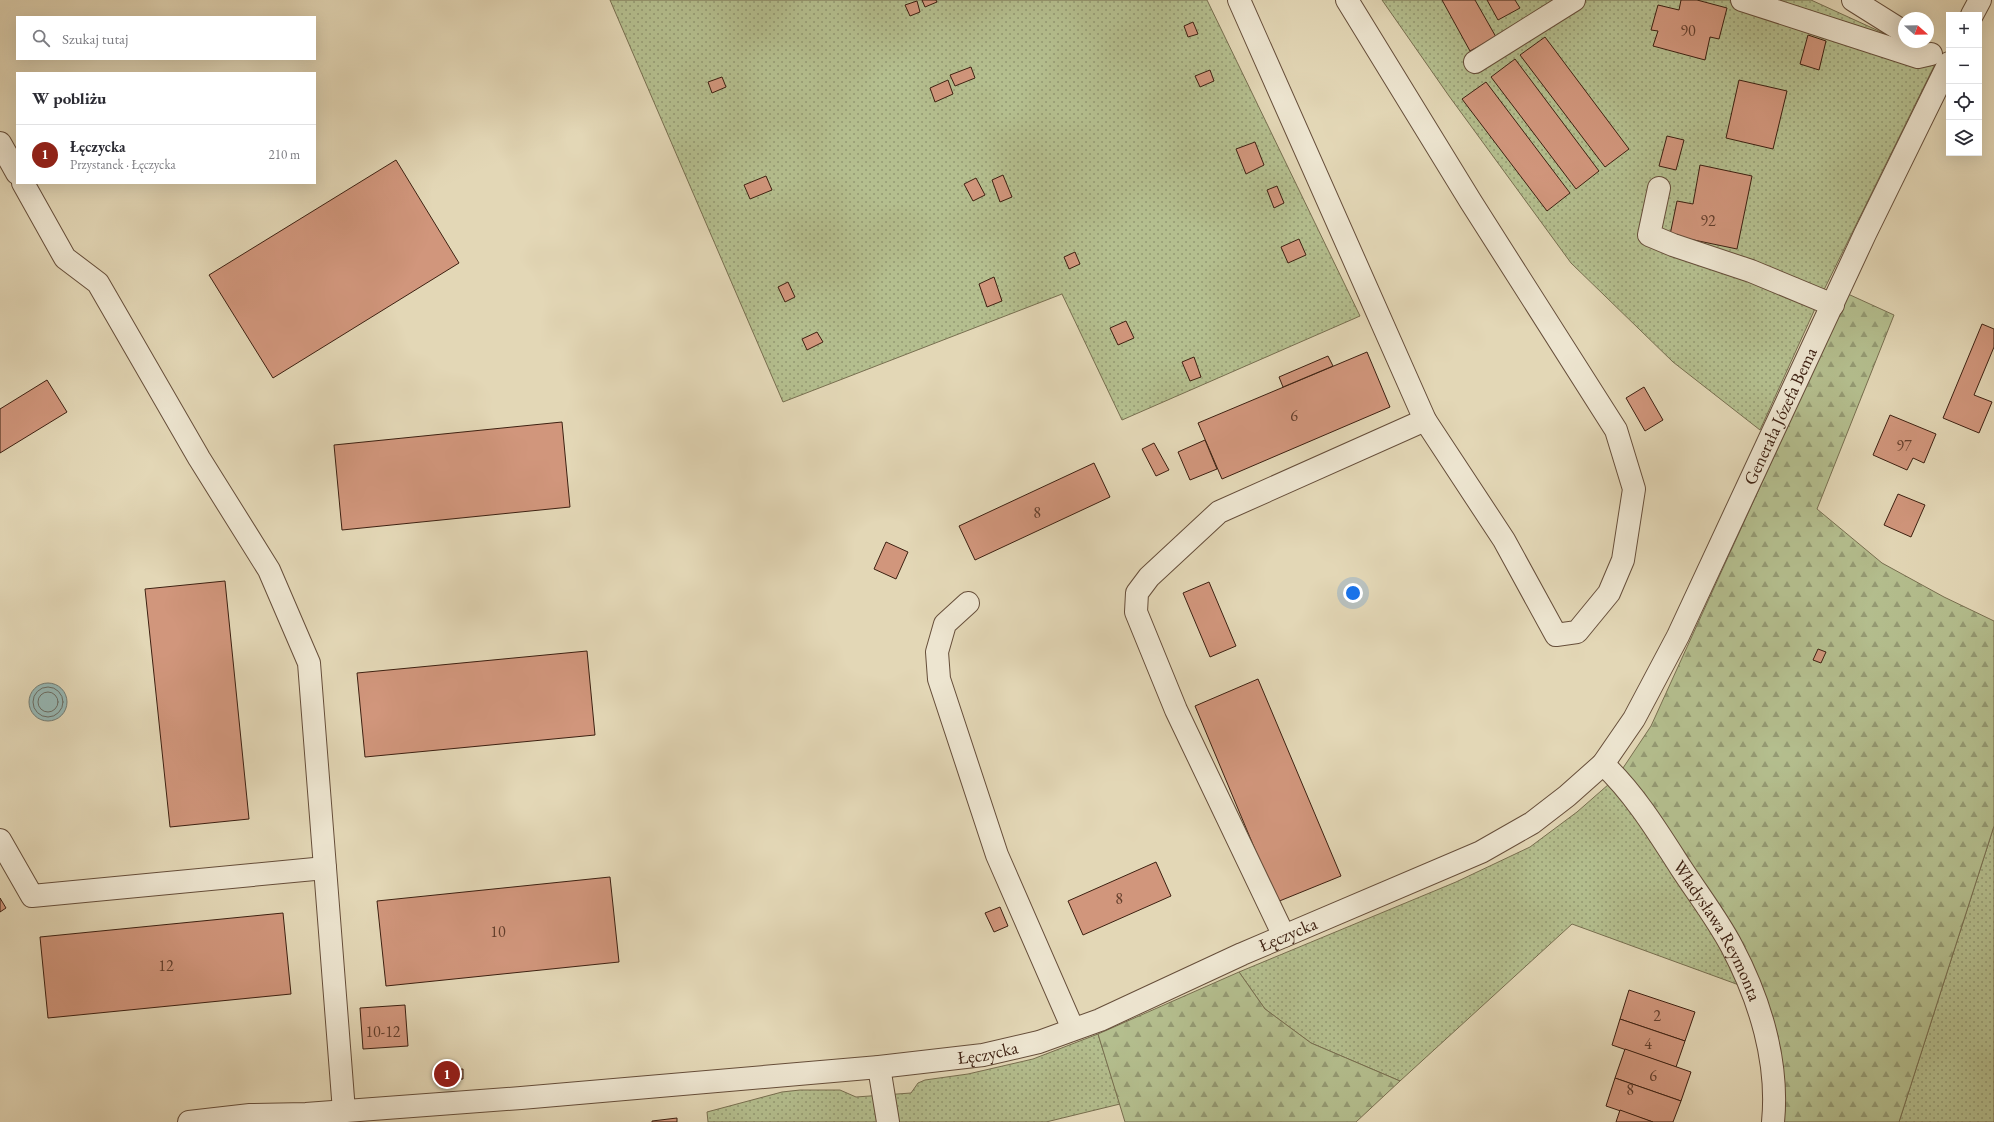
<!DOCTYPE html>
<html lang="pl">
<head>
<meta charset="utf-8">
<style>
	:root { --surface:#fff; --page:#f2f2f3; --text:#2b2b33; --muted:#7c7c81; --line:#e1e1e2; --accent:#8f2418 }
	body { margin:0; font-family:"EB Garamond",serif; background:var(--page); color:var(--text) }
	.controls { position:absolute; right:12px; top:12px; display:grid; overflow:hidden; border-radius:0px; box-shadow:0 4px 16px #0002 }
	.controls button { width:36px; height:36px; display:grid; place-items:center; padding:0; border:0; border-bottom:1px solid var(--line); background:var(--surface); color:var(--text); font:20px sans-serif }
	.compass { position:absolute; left:1898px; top:12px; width:36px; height:36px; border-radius:50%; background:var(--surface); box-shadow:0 4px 16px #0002; rotate:110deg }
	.you { position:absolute; left:1353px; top:593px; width:14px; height:14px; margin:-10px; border:3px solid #fff; border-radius:50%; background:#1a73e8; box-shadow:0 0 0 6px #1a73e833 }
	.badge { display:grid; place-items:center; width:26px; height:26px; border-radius:50%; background:var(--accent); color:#fff; font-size:13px; font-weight:700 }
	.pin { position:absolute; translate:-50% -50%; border:2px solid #fff; box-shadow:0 1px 4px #0006 }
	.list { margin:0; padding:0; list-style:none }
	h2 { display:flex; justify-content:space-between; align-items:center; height:52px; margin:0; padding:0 16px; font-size:17px }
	h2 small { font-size:13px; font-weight:400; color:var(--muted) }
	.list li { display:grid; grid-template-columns:26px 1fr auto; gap:12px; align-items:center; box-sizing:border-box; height:60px; padding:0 16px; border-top:1px solid var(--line) }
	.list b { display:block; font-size:15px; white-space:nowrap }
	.list p { margin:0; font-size:13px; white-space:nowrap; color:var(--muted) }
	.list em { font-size:13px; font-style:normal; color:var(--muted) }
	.icon { flex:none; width:22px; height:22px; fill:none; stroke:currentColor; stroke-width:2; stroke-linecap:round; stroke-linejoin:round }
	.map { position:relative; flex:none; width:1994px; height:1122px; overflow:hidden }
	.search { position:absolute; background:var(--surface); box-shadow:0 4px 16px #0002; left:16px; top:16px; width:300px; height:44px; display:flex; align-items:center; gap:10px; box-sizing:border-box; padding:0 14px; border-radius:0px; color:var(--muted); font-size:15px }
	.panel { position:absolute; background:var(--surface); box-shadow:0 4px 16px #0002; left:16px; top:72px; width:300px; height:112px; border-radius:0px }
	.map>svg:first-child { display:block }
</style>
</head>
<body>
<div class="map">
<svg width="1994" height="1122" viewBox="0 0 1994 1122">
	<defs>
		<pattern id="grass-dots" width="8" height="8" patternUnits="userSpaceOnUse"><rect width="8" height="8" fill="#b4be8e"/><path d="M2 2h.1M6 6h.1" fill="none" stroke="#949a73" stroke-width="1.8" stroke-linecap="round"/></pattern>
		<pattern id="forest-firs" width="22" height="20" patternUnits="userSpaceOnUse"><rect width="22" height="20" fill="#b4be8e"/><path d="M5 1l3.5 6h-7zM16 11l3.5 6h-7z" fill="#949a73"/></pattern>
	</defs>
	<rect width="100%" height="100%" fill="#e3d7b6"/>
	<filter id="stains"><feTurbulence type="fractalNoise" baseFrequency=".005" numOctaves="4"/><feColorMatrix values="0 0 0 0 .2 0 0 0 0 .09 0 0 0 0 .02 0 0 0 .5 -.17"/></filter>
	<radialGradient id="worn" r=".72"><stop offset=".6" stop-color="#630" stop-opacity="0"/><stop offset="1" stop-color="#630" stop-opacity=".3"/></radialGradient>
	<!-- grass -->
	<g fill="url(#grass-dots)" stroke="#786f50">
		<path d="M610,0H1207L1360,316L1122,420L1062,294L783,402Z"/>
		<path d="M1382,0H1811L1938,58L1819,300L1760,430L1673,362L1571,263L1449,96Z"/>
		<path d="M1617,777L1750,989L1572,924L1400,1081L1311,1043L1265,1009L1239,972L1456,882L1530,847L1577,812Z"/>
		<path d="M1994,826V1122H1899Z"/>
		<path d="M1098,1034L1120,1104L1046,1122H708L707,1112L782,1092L800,1090H840L856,1097L911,1093L918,1083L925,1080L968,1074L1033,1059Z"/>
	</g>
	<!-- forest -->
	<g fill="url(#forest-firs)" stroke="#786f50">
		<path d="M1848,294L1894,315L1817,509L1882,563L1944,597L1994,621V826L1899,1122H1773L1759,1011L1617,777L1651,726Z"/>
		<path d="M1239,972L1265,1009L1311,1043L1400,1081L1356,1122H1125L1098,1034Z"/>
	</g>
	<!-- water -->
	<circle fill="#96b8b5" stroke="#727b73" cx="48" cy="702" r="19"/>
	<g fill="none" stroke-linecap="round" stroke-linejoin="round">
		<!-- shore -->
		<g stroke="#6a6c63" stroke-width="1">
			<circle cx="48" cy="702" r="15"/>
			<circle cx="48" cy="702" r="10"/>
		</g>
	</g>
	<!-- building -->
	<g fill="#d1967c" stroke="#3d2011">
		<path d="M922,0H936L937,2L925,7Z"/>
		<path d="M1442,0H1475L1496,37L1470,51Z"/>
		<path d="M1487,0H1515L1520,8L1498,20Z"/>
		<path d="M1681,0H1697L1727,8L1719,39L1710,37L1705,60L1653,46L1658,31L1651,30L1658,5L1679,10Z"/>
		<path d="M917,1L920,12L910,16L905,5Z"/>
		<path d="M1193,22L1198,34L1188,37L1184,26Z"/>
		<path d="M1808,35L1826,41L1819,70L1800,64Z"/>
		<path d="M1545,37L1629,149L1605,167L1520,55Z"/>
		<path d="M1515,59L1599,171L1576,189L1491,77Z"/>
		<path d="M971,67L975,78L955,86L950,75Z"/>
		<path d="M1210,70L1214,81L1200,87L1195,76Z"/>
		<path d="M722,77L726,87L712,93L708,82Z"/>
		<path d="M948,80L953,94L935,102L930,88Z"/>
		<path d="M1739,80L1787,91L1773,149L1726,138Z"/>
		<path d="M1486,82L1570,193L1547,211L1462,99Z"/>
		<path d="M1667,136L1684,140L1676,170L1659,166Z"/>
		<path d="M1255,142L1264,165L1246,174L1236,149Z"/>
		<path d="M396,160L459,263L273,378L209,275Z"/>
		<path d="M1700,165L1752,176L1737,249L1670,235L1677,201L1693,204Z"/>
		<path d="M1003,175L1012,197L1000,202L992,180Z"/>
		<path d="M766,176L772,190L750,199L744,185Z"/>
		<path d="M976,178L985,195L973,201L964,184Z"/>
		<path d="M1277,186L1284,203L1274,208L1267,190Z"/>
		<path d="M1299,239L1306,255L1288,263L1281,247Z"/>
		<path d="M1075,252L1080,264L1069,269L1064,257Z"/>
		<path d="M994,277L1002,301L987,307L979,284Z"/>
		<path d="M788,282L795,297L785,302L778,287Z"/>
		<path d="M1126,321L1134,338L1118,345L1110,328Z"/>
		<path d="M1982,324L1994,329V347L1974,395L1992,402L1979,433L1943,418Z"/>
		<path d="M817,332L823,342L807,350L802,339Z"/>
		<path d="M1367,352L1390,407L1222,479L1198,423Z"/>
		<path d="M1328,356L1333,366L1283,387L1279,377Z"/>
		<path d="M1194,357L1201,377L1190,381L1182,362Z"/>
		<path d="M47,380L67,412L0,453V409Z"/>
		<path d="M1644,387L1663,420L1645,431L1626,398Z"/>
		<path d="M1890,415L1936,434L1924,463L1913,458L1907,470L1873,455Z"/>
		<path d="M562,422L570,507L342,530L334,445Z"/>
		<path d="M1205,440L1217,469L1190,480L1178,452Z"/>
		<path d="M1154,443L1169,470L1156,476L1142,449Z"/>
		<path d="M1094,463L1110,497L975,560L959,526Z"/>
		<path d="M1898,494L1925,505L1911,537L1884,525Z"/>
		<path d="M886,542L908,552L896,579L874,569Z"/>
		<path d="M225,581L249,819L170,827L145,589Z"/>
		<path d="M1209,582L1236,646L1210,657L1183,593Z"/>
		<path d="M1818,649L1826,652L1821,663L1813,660Z"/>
		<path d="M587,651L595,735L365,757L357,673Z"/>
		<path d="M1258,679L1341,876L1277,902L1195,706Z"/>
		<path d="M1156,862L1171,896L1083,935L1068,901Z"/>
		<path d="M610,877L619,962L386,986L377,901Z"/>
		<path d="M0,898L6,908L0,912Z"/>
		<path d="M1000,907L1008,926L994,932L985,913Z"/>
		<path d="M283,913L291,994L48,1018L40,937Z"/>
		<path d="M1629,990L1695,1012L1685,1041L1620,1019Z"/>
		<path d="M405,1005L408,1046L363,1049L360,1008Z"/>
		<path d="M1620,1019L1685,1041L1676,1067L1612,1045Z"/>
		<path d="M1625,1049L1691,1072L1681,1101L1615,1078Z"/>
		<path d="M463,1069V1079L437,1080L436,1071Z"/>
		<path d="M1615,1078L1681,1101L1673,1122H1653L1606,1106Z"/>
		<path d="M1620,1110L1653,1122H1616Z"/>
		<path d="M677,1118V1122H652V1121Z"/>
	</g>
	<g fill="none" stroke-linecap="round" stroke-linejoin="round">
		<defs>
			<g id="minor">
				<path d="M1239,0L1425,420L1504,540L1556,635L1577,632L1609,593L1623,560L1634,489L1616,430L1471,202L1347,0"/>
				<path d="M1742,0L1918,57L1931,54"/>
				<path d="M1853,0L1904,32"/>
				<path d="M1972,15L1980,0"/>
				<path d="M1475,62L1574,0"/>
				<path d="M0,143L17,173"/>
				<path d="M23,183L65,258L98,283L199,458L269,570L309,663L344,1111"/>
				<path d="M1659,188L1649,235L1673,245L1751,271L1833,305"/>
				<path d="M968,603L945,624L937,652L939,679L997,855L1073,1029"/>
				<path id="s1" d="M1603,764C1634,793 1658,832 1681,868C1698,894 1718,920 1732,947C1760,1000 1779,1062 1773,1122"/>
				<path d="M0,840L32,896L325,868"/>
				<path d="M1284,936L1176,710L1136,612L1137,593L1149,577L1219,512L1425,420"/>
				<path d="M879,1067L888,1122"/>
				<path id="s2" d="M189,1122L250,1115L306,1114L521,1098L879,1067L983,1055L1039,1042L1100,1020L1242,954L1481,852L1532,823L1567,796L1603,764L1634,719L1678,636L1865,234L1949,63"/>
			</g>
		</defs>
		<!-- minor casing -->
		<use href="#minor" stroke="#664e3a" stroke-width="24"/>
		<!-- minor -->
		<use href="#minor" stroke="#ede5d0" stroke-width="22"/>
	</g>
	<g text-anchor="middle" stroke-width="3" stroke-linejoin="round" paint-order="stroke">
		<!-- number labels -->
		<g font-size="16" fill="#623e2c">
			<text x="1688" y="36">90</text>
			<text x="1708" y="226">92</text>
			<text x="1294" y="421">6</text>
			<text x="1904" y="451">97</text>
			<text x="1037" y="518">8</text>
			<text x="1119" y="904">8</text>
			<text x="498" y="937">10</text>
			<text x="166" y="971">12</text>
			<text x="1657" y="1021">2</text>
			<text x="383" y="1037">10-12</text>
			<text x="1648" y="1049">4</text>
			<text x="1653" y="1081">6</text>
			<text x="1630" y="1095">8</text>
		</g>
		<!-- street labels -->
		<g font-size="18" fill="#3d2011" stroke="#ede5d0">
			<text dy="6" stroke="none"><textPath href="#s2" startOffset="1878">Generała Józefa Bema</textPath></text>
			<text dy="6" stroke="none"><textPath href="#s1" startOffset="203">Władysława Reymonta</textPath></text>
			<text dy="6" stroke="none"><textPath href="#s2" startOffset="1126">Łęczycka</textPath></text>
			<text dy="6" stroke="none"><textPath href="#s2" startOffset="802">Łęczycka</textPath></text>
		</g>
	</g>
	<rect width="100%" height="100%" filter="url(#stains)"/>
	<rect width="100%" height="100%" fill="url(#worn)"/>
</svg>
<div class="controls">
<button>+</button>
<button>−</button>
<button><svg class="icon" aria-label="locate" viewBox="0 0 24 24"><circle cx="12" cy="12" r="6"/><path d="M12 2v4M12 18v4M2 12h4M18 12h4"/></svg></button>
<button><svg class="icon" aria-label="layers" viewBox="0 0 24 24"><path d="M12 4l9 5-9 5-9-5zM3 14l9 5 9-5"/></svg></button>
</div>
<svg class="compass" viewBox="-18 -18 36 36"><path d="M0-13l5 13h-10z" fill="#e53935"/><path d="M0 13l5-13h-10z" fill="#7c7c81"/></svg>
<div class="you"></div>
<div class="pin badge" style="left:447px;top:1074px">1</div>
<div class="search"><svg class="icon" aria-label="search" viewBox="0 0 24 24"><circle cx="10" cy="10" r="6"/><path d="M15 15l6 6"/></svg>Szukaj tutaj</div>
<section class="panel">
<h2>W pobliżu<small></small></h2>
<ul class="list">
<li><span class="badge">1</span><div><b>Łęczycka</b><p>Przystanek · Łęczycka</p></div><em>210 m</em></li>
</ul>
</section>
</div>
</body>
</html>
